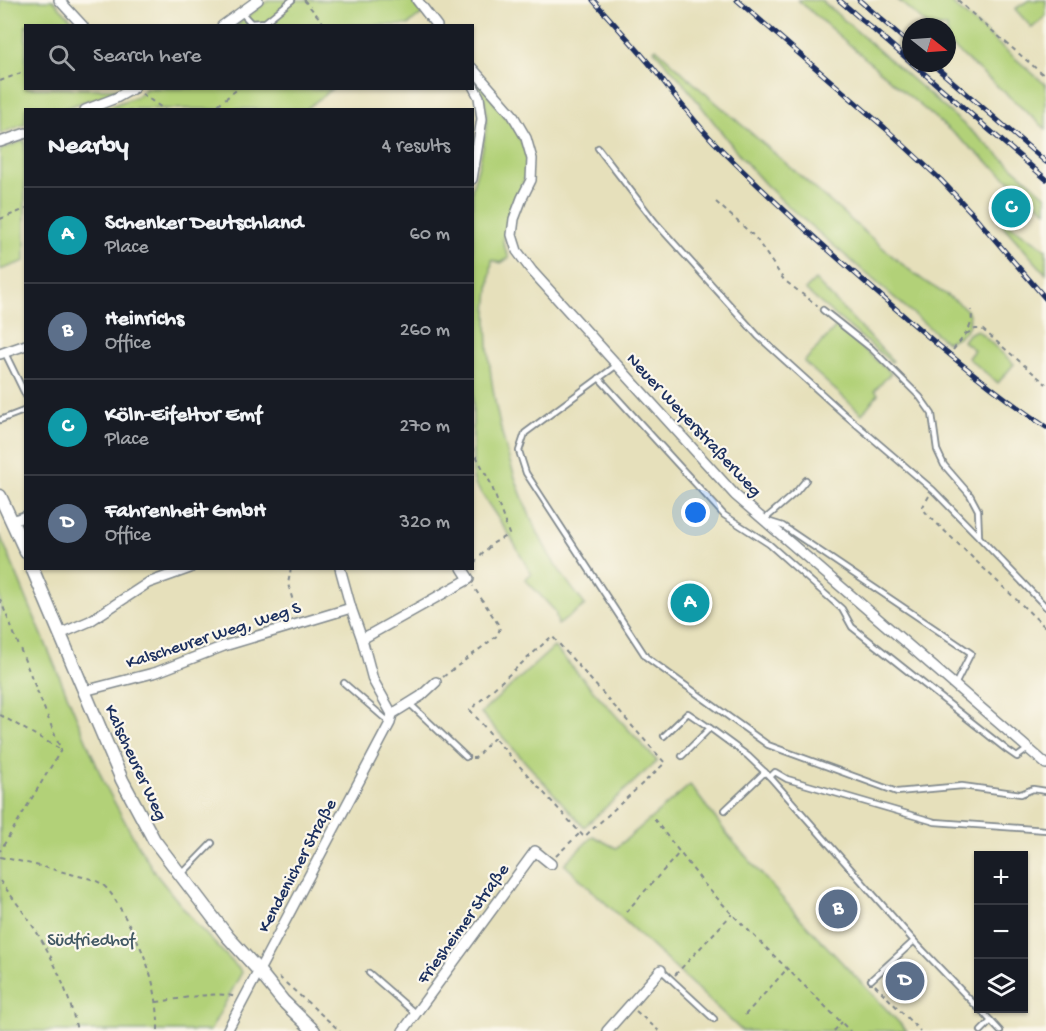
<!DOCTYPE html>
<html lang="en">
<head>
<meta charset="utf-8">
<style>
	:root { --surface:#171b24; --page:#242831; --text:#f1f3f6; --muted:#9ea1a6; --line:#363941; --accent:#1a73e8 }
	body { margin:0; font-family:"Gochi Hand",sans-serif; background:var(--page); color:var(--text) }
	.controls { position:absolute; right:18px; bottom:18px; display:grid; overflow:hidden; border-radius:0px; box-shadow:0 2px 4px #0004 }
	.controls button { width:54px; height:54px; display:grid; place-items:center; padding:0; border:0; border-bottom:2px solid var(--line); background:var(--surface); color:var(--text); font:30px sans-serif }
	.compass { position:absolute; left:902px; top:18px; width:54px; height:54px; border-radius:50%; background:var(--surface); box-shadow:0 2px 4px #0004; rotate:107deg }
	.you { position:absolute; left:696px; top:513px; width:21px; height:21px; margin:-15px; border:4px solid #fff; border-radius:50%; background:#1a73e8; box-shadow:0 0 0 9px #1a73e833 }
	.badge { display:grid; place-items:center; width:39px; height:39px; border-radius:50%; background:var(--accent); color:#fff; font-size:20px; font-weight:700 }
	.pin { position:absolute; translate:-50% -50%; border:3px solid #fff; box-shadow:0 2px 6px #0006 }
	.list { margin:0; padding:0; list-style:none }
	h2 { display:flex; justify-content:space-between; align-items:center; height:78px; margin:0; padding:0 24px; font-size:26px }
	h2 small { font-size:20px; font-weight:400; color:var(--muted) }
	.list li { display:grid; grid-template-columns:39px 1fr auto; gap:18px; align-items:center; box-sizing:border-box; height:96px; padding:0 24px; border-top:2px solid var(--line) }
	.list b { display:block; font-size:22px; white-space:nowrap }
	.list p { margin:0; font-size:20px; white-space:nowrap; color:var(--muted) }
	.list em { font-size:20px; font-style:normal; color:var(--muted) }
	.icon { flex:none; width:33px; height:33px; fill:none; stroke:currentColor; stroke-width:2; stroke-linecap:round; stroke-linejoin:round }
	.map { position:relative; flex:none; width:1046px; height:1031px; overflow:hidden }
	.search { position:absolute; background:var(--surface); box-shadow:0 2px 4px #0004; left:24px; top:24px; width:450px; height:66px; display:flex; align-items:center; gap:15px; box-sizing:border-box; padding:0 21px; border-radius:0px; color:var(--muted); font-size:22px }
	.panel { position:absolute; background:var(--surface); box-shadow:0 2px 4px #0004; left:24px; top:108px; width:450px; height:462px; border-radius:0px }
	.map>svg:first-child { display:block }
</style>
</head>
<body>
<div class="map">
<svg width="1046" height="1031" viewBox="0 0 1046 1031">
	<rect width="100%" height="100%" fill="#fbf7ec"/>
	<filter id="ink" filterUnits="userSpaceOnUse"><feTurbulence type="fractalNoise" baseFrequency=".0167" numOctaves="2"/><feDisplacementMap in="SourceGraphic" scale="12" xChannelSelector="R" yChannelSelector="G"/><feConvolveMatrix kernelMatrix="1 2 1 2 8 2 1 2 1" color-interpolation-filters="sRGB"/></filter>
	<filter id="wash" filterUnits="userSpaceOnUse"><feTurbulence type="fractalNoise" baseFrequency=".008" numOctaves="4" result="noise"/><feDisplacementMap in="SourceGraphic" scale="24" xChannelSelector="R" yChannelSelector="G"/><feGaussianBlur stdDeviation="1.35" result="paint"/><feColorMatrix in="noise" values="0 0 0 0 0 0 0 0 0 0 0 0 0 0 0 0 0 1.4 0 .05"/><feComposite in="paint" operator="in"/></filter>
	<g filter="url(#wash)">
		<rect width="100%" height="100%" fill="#e6e0bb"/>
		<!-- green -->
		<g fill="#b2d178" stroke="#66806b" stroke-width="1.5">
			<path d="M0,0H53L77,25L26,26V88L119,89L92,100H88L63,109L26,110L25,124L0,134Z"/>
			<path d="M269,0H412L423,13L408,25L235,26Z"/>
			<path d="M798,0H821L1046,196V211L897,86Z"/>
			<path d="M898,0H949L957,8L1046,85V129L947,42V27H930Z"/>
			<path d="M1029,0H1046V16L1032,28L1015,9Z"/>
			<path d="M656,48L697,86L897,260C906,267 914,274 923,280C932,287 965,304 968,312C975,329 958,338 946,342L790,208L765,184L741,157L680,79L654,50Z"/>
			<path d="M479,81L501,112L518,133L527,155L526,174L520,192L512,209L504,235L503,243L509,258L501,263L492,260C490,278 488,296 487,315C487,396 510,485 550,556C560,573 573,589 585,605L558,625L555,611L525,579L531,574L510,536L475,484L473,477L472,188C479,166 490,126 485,103C484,96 478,89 475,82Z"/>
			<path d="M146,89V88L332,89L306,109H103L135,97Z"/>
			<path d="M25,140V261L0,270V150Z"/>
			<path d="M1001,219L1046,249V274L999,221Z"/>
			<path d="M815,280L893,361L891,362L805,290Z"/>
			<path d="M837,326L891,373L875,390L878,394L862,414L804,362Z"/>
			<path d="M977,330L1014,364L998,383L968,358L974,350L963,341L968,334Z"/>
			<path d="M0,535L105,785L135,840L155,873L197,925L242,972L210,1031H0Z"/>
			<path d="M554,647L657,761L584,827L481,713Z"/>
			<path d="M690,785L731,839L796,914L907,1031H742L564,864L593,836L616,848Z"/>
		</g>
	</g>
	<g filter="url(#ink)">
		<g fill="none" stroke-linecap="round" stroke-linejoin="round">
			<defs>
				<g id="service">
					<path d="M241,12L251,23L265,22L292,0"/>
					<path d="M598,148L655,222L758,336L843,413L933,490L979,537"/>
					<path d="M823,310L872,349L920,397L932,414L937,450L944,465L970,495L978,510L979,537L1046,607"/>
					<path d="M5,353L26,396"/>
					<path d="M617,365L525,433L519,451L526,473L646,657L768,745L897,792L962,786L1021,794L1033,789L1046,791"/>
					<path d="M599,378L724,515L769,544L842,609L852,627L1007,750L1017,757L1028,749"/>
					<path d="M0,420L26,410"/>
					<path d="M806,480L796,492L764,520L783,526L971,653L955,685"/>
					<path d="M344,683L390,723"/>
					<path d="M409,703L466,757"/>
					<path d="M664,736L688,713L710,728"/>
					<path d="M682,756L710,728L748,756L770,777L914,941L978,1008"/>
					<path d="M770,777L775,772L787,779L935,822L1046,830"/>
					<path d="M725,810L765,772"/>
					<path d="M181,875L212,843"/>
					<path d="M661,970L714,1019"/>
					<path d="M369,973L416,1014"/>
					<path d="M871,980L914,941"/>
					<path d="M979,1008L1000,1031"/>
					<path d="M981,1031L991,1021"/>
				</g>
				<g id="minor">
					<path d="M59,0L83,26"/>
					<path d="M417,0L437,26"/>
					<path d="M222,26L258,0"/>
					<path d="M472,68L512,114L526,138L532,159L531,180L522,198L514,219L512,235L517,251L532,271L735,495L1046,764"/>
					<path d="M472,84L479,97L482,119L472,179"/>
					<path d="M85,110L116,98L134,88"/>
					<path d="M0,142L26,133"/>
					<path d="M0,354L26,345"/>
					<path d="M12,521L26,516"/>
					<path d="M340,568L351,608L362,639L469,579L462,568"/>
					<path d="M60,634L90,621L148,583L190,568"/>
					<path d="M362,639L373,680L392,714"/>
					<path d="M84,691L157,672L224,646L351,608"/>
					<path d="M392,714L421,696L436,682"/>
					<path d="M227,1031L390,723L392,714"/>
					<path d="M403,1031L535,851L551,864"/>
					<path d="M607,1031L661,970"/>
				</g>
				<g id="tertiary">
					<path d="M0,496L26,552"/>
					<path d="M32,568L122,780L154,840L228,937L259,971L283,1001L314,1031"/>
				</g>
			</defs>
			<!-- service casing -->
			<use href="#service" stroke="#80888c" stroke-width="8"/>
			<!-- minor casing -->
			<use href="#minor" stroke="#80888c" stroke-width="12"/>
			<!-- tertiary casing -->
			<use href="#tertiary" stroke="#80888c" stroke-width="15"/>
			<!-- path -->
			<g stroke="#80888c" stroke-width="2" stroke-dasharray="4.5 4.5" stroke-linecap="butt">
				<path d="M304,0L326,26"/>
				<path d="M958,0L968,10L1046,77"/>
				<path d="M0,81L26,71"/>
				<path d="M142,94L165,110"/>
				<path d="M211,110L239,88"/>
				<path d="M716,202L755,237L784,280L818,306"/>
				<path d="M0,219L26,209"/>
				<path d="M966,334L975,329H982L1046,384"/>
				<path d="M953,350C963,337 975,327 971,310"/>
				<path d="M472,448L491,484L509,534L492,544L472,565"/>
				<path d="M929,496L922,508L929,516L1046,628"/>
				<path d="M291,568L288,584L297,615"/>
				<path d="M0,599L61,750L0,851"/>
				<path d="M443,677L498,635L500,627L473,586"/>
				<path d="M0,715L60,749"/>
				<path d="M472,758H475L494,738L470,710L552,636L665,763L584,837L494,738"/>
				<path d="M654,819L705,885L732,914L850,1031"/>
				<path d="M556,856L580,833"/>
				<path d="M0,857C24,862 48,868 71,874C81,877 93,878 102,884C111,891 118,904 123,914C145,950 159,989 158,1031"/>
				<path d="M0,881C12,897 25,913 36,931C55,961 70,996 77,1031"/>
				<path d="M626,912L680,852"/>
				<path d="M675,975L732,914"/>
				<path d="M279,977L340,1031"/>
				<path d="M875,985L920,1031"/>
				<path d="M157,1002C175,1000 220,990 235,997"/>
				<path d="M636,1011L659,1031"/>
				<path d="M745,1015L787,969"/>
				<path d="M834,1031L842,1022"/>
			</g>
			<!-- service -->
			<use href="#service" stroke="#fff" stroke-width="4.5"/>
			<!-- minor -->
			<use href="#minor" stroke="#fff" stroke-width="9"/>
			<!-- tertiary -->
			<use href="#tertiary" stroke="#fff" stroke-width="12"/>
			<defs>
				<g id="rail">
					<path d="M593,0C614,24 636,47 656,72C675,96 693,120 714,142C762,191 813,237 865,282C923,333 982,384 1046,427"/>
					<path d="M737,0L885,128L941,180L971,212L1046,299"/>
					<path d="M839,0L911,62"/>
					<path d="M859,0L911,45"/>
					<path d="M912,63L1046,179"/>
					<path d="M931,63L1046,162"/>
				</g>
			</defs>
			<!-- rail casing -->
			<use href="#rail" stroke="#1b2f5e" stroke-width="5"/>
			<!-- rail -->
			<use href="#rail" stroke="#fbf7ec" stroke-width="3" stroke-dasharray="9" stroke-linecap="butt"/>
		</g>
	</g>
	<g text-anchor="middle" stroke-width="4.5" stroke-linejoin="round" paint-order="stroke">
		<!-- street labels -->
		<g font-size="18" fill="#1b2f5e" stroke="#fbf7ec">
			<text transform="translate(695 424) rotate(47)" y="6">Neuer Weyerstraßerweg</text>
			<text transform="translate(213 634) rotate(-18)" y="6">Kalscheurer Weg, Weg S</text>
			<text transform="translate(137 762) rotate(65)" y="6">Kalscheurer Weg</text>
			<text transform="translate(296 865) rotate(-62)" y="6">Kendenicher Straße</text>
			<text transform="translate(462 923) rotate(-54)" y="6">Friesheimer Straße</text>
		</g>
		<!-- park labels -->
		<g font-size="18" fill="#415864" stroke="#fbf7ec">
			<text x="91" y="945">Südfriedhof</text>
		</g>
	</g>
</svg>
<div class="controls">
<button>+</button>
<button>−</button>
<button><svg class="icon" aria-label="layers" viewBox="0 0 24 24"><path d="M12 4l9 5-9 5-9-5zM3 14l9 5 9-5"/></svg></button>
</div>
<svg class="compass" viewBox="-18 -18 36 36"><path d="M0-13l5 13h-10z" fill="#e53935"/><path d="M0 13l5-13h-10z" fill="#9ea1a6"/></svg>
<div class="you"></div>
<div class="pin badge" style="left:690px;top:603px;background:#0f9aa8">A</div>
<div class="pin badge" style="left:838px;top:909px;background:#5c6f8a">B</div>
<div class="pin badge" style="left:1011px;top:208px;background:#0f9aa8">C</div>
<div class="pin badge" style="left:905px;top:981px;background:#5c6f8a">D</div>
<div class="search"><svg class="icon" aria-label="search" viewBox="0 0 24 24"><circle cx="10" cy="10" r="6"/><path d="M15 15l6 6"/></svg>Search here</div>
<section class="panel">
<h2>Nearby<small>4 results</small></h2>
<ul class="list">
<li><span class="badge" style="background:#0f9aa8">A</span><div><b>Schenker Deutschland</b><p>Place</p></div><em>60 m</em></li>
<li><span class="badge" style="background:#5c6f8a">B</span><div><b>Heinrichs</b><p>Office</p></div><em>260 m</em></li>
<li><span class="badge" style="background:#0f9aa8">C</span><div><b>Köln-Eifeltor Emf</b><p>Place</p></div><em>270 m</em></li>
<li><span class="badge" style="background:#5c6f8a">D</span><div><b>Fahrenheit GmbH</b><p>Office</p></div><em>320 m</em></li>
</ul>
</section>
</div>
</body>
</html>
